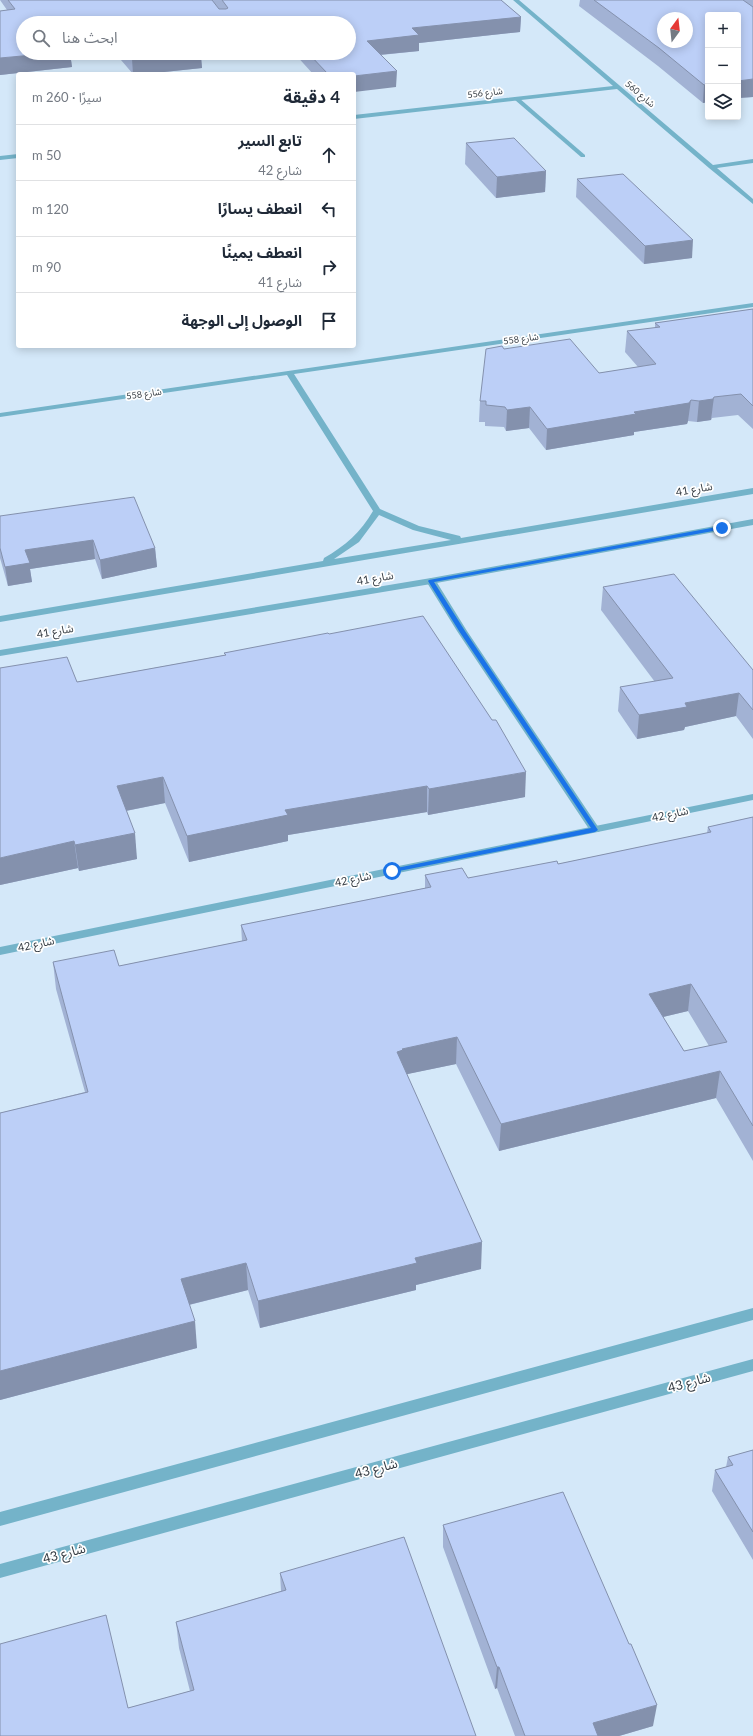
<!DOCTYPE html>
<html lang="ar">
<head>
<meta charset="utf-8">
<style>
	:root { --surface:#fff; --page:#f6f6f7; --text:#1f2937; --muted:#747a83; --line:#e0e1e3 }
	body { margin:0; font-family:Lato,"Noto Sans Arabic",sans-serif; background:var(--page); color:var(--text); direction:rtl }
	.controls { position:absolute; right:12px; top:12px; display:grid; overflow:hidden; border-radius:4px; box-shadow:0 2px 10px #0003 }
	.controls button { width:36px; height:36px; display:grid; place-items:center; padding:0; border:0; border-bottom:1px solid var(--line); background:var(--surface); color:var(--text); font:20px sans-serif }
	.compass { position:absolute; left:657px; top:12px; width:36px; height:36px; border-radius:50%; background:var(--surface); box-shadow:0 2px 10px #0003; rotate:15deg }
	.stop { position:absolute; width:12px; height:12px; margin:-9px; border:3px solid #1a73e8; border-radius:50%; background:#fff }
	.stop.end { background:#1a73e8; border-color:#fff; box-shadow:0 1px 4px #0008 }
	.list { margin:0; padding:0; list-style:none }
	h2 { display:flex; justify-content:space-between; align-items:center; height:52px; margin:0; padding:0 16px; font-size:17px }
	h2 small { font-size:13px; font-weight:400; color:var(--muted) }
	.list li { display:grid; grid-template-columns:26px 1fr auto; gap:12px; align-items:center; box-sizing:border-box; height:56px; padding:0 16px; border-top:1px solid var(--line) }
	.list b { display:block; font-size:15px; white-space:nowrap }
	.list p { margin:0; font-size:13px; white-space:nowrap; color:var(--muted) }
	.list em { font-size:13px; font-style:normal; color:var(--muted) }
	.icon { flex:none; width:22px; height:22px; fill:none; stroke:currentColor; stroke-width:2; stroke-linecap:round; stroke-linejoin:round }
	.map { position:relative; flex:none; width:753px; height:1736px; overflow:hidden; direction:ltr }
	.search { position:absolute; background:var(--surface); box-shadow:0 2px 10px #0003; left:16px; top:16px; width:340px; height:44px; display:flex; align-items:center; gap:10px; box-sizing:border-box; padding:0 14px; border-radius:22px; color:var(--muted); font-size:15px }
	.panel { position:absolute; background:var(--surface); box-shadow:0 2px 10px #0003; left:16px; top:72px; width:340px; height:276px; border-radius:4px; direction:rtl }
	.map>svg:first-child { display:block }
</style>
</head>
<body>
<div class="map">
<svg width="753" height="1736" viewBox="0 0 753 1736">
	<rect width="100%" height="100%" fill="#d4e8f9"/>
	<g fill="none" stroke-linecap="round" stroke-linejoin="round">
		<!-- service -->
		<g fill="#74b3c9" fill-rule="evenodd">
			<path d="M515,98H519L585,155V157H581L515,100Z"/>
			<path d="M431,578L436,581L467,631L599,828L600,830L599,832H591L457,631L426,581Z"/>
		</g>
		<!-- minor -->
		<g fill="#74b3c9" fill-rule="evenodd">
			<path d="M513,0H519L713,165L753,159V163L717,168L753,199V204L709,168L617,89L354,119V115L613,86Z"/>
			<path d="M18,154V158L0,160V156Z"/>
			<path d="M753,303V307L294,374L380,509L419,526L460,536L461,538L753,488V494L0,622V616L323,561L324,558C345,546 361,532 373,511L287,375L0,417V413ZM379,515L413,530L451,540L334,559L359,542Z"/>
			<path d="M753,519V525L431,584L0,656V650L431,578Z"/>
			<path d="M753,794V800L0,955V947Z"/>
			<path d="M753,1308V1320L0,1526V1512Z"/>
			<path d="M753,1359V1371L0,1578V1564Z"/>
		</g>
	</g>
	<!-- wall -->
	<g fill="#a2b2d4" fill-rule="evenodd">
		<path d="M0,0H501L521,17L520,32L419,43V51L381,55L396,87L354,74H313L294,53H349V23H23V53H70L72,67L0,75V11L7,10Z"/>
		<path d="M580,0H753V97L738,98V15H708V102L703,103L658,66L579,6Z"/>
		<path d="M115,53H242L201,57L202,68L145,74H133Z"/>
		<path d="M466,143L546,171L545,192L496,198L465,164Z"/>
		<path d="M577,179L692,258L644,264L576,197Z"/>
		<path d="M753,309V429L738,415L712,418L711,420L697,422L688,421L687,424L634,432V435L546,450L529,428L506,431L504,427L485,426V422H479L480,401L504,349L599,373L638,367L625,352L627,331L655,328V323Z"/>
		<path d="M0,516L155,548L157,567L102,579L95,559L30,569L32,582L8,586L0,558Z"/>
		<path d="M603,587L753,670V739L736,716L685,727L684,730L637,739L618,711L620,687L655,682L601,610Z"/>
		<path d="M329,634L525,797L428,815L427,812L288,835V841L189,862L165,803L126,811L137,859L79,871L78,868L0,885L77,682L225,655L224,653Z"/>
		<path d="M753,817V1161L716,1098L499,1151L456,1064L407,1074L481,1269L416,1285V1290L260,1328L248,1290L189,1305L197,1348L0,1400V1113L85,1092L56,989L53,962L119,966L242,941L241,925L425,888V875L468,878L558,864L707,833L708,827ZM688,1011L709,1046L684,1051L663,1017Z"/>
		<path d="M753,1450V1560L712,1491L715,1470L726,1467L728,1457Z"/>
		<path d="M443,1525L653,1726L619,1736H515L497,1688L495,1689L443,1547Z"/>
		<path d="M280,1573L476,1736L128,1708L190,1691L179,1648L176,1622L281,1591Z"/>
	</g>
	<!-- shaded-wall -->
	<g fill="#8491ad">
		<path d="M521,17L520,32L419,43V51L367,56V41L412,28Z"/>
		<path d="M55,53H70L72,67L0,75V58Z"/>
		<path d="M190,53H242L201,57L202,68L145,74H133L132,59Z"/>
		<path d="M397,71L396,87L354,92V76Z"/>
		<path d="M753,79V97L738,98V81Z"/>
		<path d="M708,84V102L703,103L704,85Z"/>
		<path d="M546,171L545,192L496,198L497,177Z"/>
		<path d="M693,240L692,258L644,264L645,246Z"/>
		<path d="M714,397L711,420L697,422L699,401Z"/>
		<path d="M691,400L688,421L687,424L634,432V435L546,450L547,429Z"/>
		<path d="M530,407L529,428L506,431L507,410Z"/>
		<path d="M93,540L95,559L30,569L32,582L8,586L5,567L25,550Z"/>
		<path d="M155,548L157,567L102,579L100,560Z"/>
		<path d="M739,693L736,716L685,727L684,730L637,739L639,715L685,703Z"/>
		<path d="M526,772L525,797L428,815L429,789Z"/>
		<path d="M163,777L165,803L120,812L117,786Z"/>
		<path d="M427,786V812L288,835V841L189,862L187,836L285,810Z"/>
		<path d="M135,833L137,859L79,871L75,845Z"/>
		<path d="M74,841L78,868L0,885V858Z"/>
		<path d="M691,984L688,1011L646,1021L649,994Z"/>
		<path d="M457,1037L456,1064L403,1075L397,1052L402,1049Z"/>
		<path d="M720,1071L716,1098L499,1151L501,1124Z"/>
		<path d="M482,1242L481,1269L416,1285V1290L260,1328L258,1301L415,1258Z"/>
		<path d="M246,1263L248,1290L184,1306L181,1279Z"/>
		<path d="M195,1321L197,1348L0,1400V1371Z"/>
		<path d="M497,1667H499L497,1688L495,1689Z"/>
		<path d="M657,1705L653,1726L619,1736H592L593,1723Z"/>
	</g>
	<!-- building -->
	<g fill="#bccff7" stroke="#8491ad" fill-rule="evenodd">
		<path d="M8,0H212L219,9H226L228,8L222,0H501L521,17L412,28L419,35L367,41L397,71L354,76V74H328L308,53H349V23H23V53H55L0,58V11L15,9Z"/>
		<path d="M594,0H743L753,7V79L738,81V15H708V84L704,85L659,48ZM663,18H687V42H663Z"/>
		<path d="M127,53H190L132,59Z"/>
		<path d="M514,138L546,171L497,177L466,143Z"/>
		<path d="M623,174L693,240L645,246L577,179Z"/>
		<path d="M753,309V406L741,394L714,397L713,399L699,401L691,400L689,403L634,412L636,414L547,429L530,407L507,410L505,407L486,405V401H480L486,349L502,346L504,349L570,339L599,373L656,364L627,331L660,327L655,323Z"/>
		<path d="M134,497L155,548L100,560L93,540L25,550L30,563L5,567L0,548V516Z"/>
		<path d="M674,574L753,670V710L739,693L685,703L687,707L639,715L620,687L673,678L603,587Z"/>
		<path d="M423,616L492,720H496L526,772L429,789L427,786L285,810L288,815L187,836L163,777L117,786L135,833L75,845L74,841L0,858V668L67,657L77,682L226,655L224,653L328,633L329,634Z"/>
		<path d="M753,817V1126L720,1071L501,1124L457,1037L402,1049L403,1050L397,1052L482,1242L415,1258L417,1263L258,1301L246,1263L181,1279L195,1321L0,1371V1113L88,1092L53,962L114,950L119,966L247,940L241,925L431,887L425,875L462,868L468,878L557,861L558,864L711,832L708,827ZM691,984L727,1042L684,1051L649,994Z"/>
		<path d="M753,1450V1532L715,1470L733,1465L728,1457Z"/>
		<path d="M563,1492L629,1644H631L657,1705L593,1723L598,1736H525L499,1667H497L443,1525Z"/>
		<path d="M404,1537L476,1736H0V1644L106,1615L128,1708L194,1690L176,1622L286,1590L280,1573Z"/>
	</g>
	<!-- route -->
	<path fill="#1a73e8" d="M722,526L724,527V529L434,582L465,631L598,830L595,832L389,873L388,871L392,869L591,828L459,631L428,581L429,580Z"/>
	<g text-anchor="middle" stroke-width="3.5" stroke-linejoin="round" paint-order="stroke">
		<!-- far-street labels -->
		<g font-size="9" fill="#343b42" stroke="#fff">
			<text transform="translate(485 93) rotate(-7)" y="3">شارع 556</text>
			<text transform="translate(640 94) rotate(40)" y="3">شارع 560</text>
			<text transform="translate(521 339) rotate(-8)" y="3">شارع 558</text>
			<text transform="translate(144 394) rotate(-8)" y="3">شارع 558</text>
		</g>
		<!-- street labels -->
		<g font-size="11" fill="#343b42" stroke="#fff">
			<text transform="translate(694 489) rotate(-10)" y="4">شارع 41</text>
			<text transform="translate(375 578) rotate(-10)" y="4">شارع 41</text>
			<text transform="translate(55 631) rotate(-10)" y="4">شارع 41</text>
			<text transform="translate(670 814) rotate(-12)" y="4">شارع 42</text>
			<text transform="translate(353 879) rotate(-12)" y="4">شارع 42</text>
			<text transform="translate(36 944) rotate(-12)" y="4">شارع 42</text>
		</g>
		<!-- near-street labels -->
		<g font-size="13" fill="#343b42" stroke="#fff">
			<text transform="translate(689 1382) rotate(-15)" y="5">شارع 43</text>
			<text transform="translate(376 1468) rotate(-15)" y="5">شارع 43</text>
			<text transform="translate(64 1553) rotate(-15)" y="5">شارع 43</text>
		</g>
	</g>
</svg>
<div class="controls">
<button>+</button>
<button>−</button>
<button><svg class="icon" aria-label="layers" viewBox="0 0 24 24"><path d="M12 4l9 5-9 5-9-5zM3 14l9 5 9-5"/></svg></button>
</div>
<svg class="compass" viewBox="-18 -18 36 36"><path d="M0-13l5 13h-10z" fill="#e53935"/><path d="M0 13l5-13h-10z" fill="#747a83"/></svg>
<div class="stop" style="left:392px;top:871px"></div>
<div class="stop end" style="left:722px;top:528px"></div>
<div class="search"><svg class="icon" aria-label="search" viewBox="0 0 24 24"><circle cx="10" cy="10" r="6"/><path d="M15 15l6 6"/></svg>ابحث هنا</div>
<section class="panel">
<h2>4 دقيقة<small>سيرًا · 260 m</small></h2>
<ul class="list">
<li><svg class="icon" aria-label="ahead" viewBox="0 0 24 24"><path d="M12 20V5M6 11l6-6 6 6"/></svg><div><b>تابع السير</b><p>شارع 42</p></div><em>50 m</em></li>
<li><svg class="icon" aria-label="left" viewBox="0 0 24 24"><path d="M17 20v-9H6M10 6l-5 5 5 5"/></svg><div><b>انعطف يسارًا</b></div><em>120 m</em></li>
<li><svg class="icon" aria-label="right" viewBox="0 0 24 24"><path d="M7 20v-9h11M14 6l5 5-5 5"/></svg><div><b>انعطف يمينًا</b><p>شارع 41</p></div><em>90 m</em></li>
<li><svg class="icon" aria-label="arrive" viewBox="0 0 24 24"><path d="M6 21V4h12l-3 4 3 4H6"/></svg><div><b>الوصول إلى الوجهة</b></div></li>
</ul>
</section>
</div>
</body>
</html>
